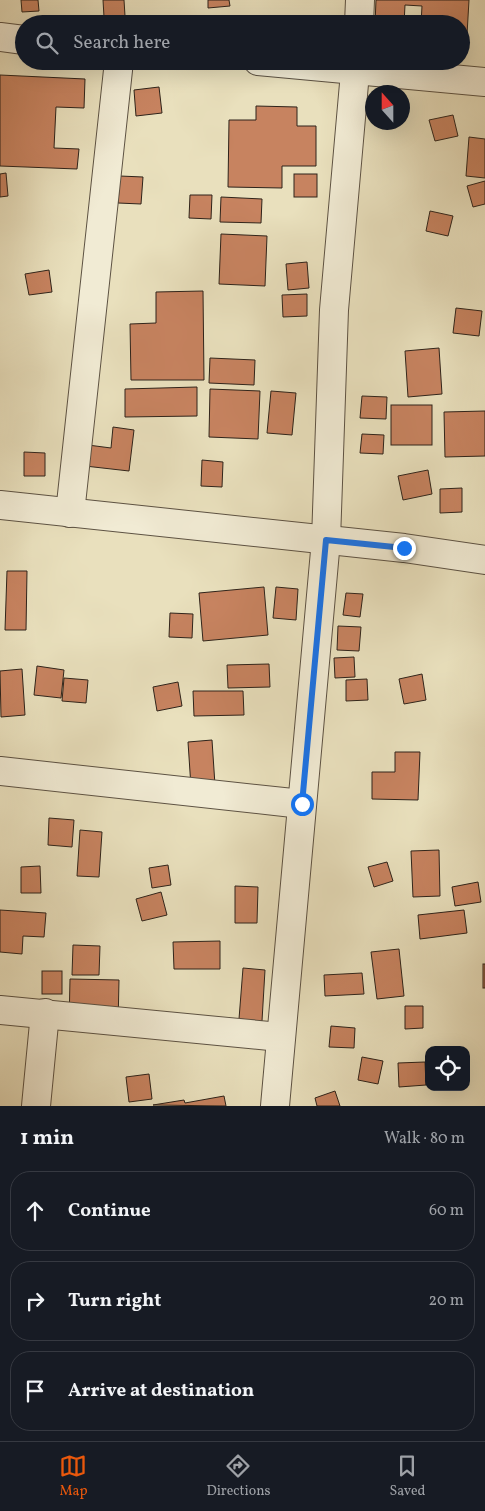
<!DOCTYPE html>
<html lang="en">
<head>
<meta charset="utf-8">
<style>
	:root { --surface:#171b24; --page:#20242c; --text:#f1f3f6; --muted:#9ea1a6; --line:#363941; --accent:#ea580c }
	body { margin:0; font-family:Vollkorn,serif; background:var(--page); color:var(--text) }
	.controls { position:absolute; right:15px; bottom:15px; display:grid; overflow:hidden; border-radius:10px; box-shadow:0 5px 20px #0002 }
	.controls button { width:45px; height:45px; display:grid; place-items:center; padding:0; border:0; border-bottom:1px solid var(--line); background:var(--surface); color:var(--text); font:25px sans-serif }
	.compass { position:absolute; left:365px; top:85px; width:45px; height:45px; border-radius:50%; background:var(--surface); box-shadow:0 5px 20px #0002; rotate:339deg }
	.stop { position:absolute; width:15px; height:15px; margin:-11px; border:4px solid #1a73e8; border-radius:50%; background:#fff }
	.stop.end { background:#1a73e8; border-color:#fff; box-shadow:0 1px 5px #0008 }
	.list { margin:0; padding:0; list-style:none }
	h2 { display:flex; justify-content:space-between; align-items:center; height:65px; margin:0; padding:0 20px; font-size:21px }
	h2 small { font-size:16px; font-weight:400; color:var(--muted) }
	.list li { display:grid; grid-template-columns:32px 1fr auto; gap:15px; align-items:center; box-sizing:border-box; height:80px; margin:0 10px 10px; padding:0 10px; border:1px solid var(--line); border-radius:20px }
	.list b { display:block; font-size:19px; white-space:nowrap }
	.list em { font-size:16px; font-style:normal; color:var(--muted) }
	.icon { flex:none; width:28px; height:28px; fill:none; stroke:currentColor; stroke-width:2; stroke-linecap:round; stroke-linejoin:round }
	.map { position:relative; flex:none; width:485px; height:1106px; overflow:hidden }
	.search { position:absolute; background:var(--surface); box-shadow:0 5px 20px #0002; left:15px; right:15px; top:15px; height:55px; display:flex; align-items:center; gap:12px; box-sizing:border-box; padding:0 18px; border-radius:28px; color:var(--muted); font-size:19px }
	.sheet { height:335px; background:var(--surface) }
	nav { display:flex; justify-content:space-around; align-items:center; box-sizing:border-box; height:70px; border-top:1px solid var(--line); background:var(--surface); font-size:14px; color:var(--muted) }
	nav a { display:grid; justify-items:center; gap:2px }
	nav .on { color:var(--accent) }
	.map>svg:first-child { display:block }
</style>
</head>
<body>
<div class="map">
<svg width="485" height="1106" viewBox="0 0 485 1106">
	<rect width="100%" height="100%" fill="#e9e0bd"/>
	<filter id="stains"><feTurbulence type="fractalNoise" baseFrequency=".004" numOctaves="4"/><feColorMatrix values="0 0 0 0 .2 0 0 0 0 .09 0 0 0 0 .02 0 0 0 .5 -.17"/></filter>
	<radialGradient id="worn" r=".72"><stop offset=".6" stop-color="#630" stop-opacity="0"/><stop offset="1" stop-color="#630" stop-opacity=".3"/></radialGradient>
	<!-- building -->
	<g fill="#c78360" stroke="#2e231a">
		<path d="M21,0H38L39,11L22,12Z"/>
		<path d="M103,0H124L125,16L104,17Z"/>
		<path d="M208,0H229L230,6L208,8Z"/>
		<path d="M376,0H469L466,52H461V24H421L422,6L405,5L404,24H375Z"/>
		<path d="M0,75L85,79L84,108L56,107L54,148L79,149L77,169L0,166Z"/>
		<path d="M159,87L162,113L136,116L134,90Z"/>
		<path d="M256,106L297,107V126H316V166H282V188L228,187L229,120H256Z"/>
		<path d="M453,115L458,136L435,141L429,120Z"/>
		<path d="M469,137L485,139V178L466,176Z"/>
		<path d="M6,173L8,196L0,197V174Z"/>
		<rect x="294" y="174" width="23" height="23"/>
		<path d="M120,176L143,177L141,204L118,203Z"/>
		<path d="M485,181V204L473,207L467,186Z"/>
		<path d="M190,195H212L211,219L189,218Z"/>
		<path d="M221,197L262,199L261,223L220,222Z"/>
		<path d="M430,211L453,216L448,236L426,231Z"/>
		<path d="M221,234L267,236L265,286L219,284Z"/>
		<path d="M307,262L309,288L288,290L286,264Z"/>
		<path d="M49,270L52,292L29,295L25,274Z"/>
		<path d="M203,291L204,380H131L130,324L156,323V292Z"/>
		<path d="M307,294V316L283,317L282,295Z"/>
		<path d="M456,308L482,311L479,336L453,333Z"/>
		<path d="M439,348L442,394L408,397L405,351Z"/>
		<path d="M210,358L255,360L254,385L209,383Z"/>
		<path d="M197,387V416L125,417V389Z"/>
		<path d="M210,389L260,391L258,439L209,437Z"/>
		<path d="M271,391L296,393L292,435L267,433Z"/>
		<path d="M362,396L387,397L386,419L360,418Z"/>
		<rect x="391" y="405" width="41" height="40"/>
		<path d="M485,411V456L445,457L444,412Z"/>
		<path d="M113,427L134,430L129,471L85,466L88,445L111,448Z"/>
		<path d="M362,434L384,435L383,454L360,453Z"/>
		<path d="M24,452L45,453V476H24Z"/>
		<path d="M202,460L223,462L222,487L201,486Z"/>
		<path d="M428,470L432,494L403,500L398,476Z"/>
		<path d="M462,488V512L440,513V489Z"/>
		<path d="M7,571H27L26,630H5Z"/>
		<path d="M264,587L268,635L203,641L199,593Z"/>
		<path d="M276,587L298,589L296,620L273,618Z"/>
		<path d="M346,593L363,594L360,617L343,615Z"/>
		<path d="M170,613L193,614L192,638L169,637Z"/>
		<path d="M338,626L361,627L359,651L337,650Z"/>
		<path d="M354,657L355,677L335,678L334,658Z"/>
		<path d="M269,664L270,687L228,688L227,665Z"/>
		<path d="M37,666L64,670L61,698L34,695Z"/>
		<path d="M22,669L25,715L1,717L0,671Z"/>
		<path d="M422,674L426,700L404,704L399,679Z"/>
		<path d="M64,678L88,680L86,703L62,701Z"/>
		<path d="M367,679L368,700L346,701V680Z"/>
		<path d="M178,682L182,706L157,711L153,687Z"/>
		<path d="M193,691H243L244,715L194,716Z"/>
		<path d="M212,740L215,785L191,787L188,742Z"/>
		<path d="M395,752H420L418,800L372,799V772H395Z"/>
		<path d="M49,818L74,820L72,847L48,845Z"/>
		<path d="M80,830L102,832L99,877L77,876Z"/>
		<path d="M439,850L440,896L413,897L411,851Z"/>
		<path d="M387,862L393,881L374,887L368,867Z"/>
		<path d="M168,865L171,885L152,888L149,868Z"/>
		<path d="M40,866L41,893H21V867Z"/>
		<path d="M478,882L481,902L455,906L452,887Z"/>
		<path d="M235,886L258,887L257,923H235Z"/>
		<path d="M161,892L167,915L142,921L136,899Z"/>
		<path d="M0,910L46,913L44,937L23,936L22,954L0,952Z"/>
		<path d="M464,910L467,933L420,939L418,915Z"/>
		<path d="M220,941V969H174L173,942Z"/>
		<path d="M73,945L100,946L99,975H72Z"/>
		<path d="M399,949L404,996L377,999L371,952Z"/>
		<rect x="483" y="964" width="2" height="24"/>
		<path d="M243,968L265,970L262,1021L239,1019Z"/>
		<rect x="42" y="971" width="20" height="23"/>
		<path d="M362,973L364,994L325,996L324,975Z"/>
		<path d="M70,979L119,980L118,1026L69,1025Z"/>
		<path d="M405,1006H423V1028L405,1029Z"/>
		<path d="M331,1026L355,1028L354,1048L329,1047Z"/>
		<path d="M362,1057L383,1061L378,1084L358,1080Z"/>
		<path d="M425,1062L426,1085L399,1087L398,1063Z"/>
		<path d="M149,1074L152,1099L129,1102L126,1077Z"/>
		<path d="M335,1091L340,1106H317L315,1098Z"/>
		<path d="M224,1096L226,1106L153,1105L184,1100L185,1103Z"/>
	</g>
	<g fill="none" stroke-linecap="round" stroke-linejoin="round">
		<defs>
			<g id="street">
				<path d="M359,24L360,0"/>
				<path d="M0,37L24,40"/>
				<path d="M258,61L485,82"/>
				<path d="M0,505L404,548L485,560"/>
				<path d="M70,513L119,61"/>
				<path d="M0,771L302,804"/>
				<path d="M0,1010L280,1037"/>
				<path d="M36,1106L45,1013"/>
				<path d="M275,1106L326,540L334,310L356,61"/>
			</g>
		</defs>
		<!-- street casing -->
		<use href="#street" stroke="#5d5243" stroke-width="30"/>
		<!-- street -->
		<use href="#street" stroke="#f1ebd4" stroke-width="28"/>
	</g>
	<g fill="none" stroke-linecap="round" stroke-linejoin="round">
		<!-- route -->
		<path stroke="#1a73e8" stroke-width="6" d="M302,804L326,540L404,548"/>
	</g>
	<rect width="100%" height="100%" filter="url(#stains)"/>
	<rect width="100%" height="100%" fill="url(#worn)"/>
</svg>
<div class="controls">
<button><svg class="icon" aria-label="locate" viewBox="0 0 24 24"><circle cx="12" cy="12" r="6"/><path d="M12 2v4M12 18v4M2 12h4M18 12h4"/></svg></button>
</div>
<svg class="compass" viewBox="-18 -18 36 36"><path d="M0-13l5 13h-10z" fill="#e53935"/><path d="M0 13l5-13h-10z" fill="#9ea1a6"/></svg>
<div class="stop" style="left:302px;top:804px"></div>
<div class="stop end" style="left:404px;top:548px"></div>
<div class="search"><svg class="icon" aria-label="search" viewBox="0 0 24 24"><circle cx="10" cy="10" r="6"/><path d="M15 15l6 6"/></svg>Search here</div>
</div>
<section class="sheet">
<h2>1 min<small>Walk · 80 m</small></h2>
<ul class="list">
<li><svg class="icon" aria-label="ahead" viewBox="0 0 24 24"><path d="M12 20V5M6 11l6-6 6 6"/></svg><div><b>Continue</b></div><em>60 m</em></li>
<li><svg class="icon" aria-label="right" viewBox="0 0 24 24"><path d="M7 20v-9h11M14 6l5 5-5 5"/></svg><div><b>Turn right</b></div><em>20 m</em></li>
<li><svg class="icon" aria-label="arrive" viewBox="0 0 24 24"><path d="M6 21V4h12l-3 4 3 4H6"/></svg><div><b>Arrive at destination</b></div></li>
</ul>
</section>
<nav>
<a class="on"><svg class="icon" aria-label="map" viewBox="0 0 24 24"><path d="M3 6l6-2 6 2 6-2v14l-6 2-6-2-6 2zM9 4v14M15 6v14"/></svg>Map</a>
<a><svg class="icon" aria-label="directions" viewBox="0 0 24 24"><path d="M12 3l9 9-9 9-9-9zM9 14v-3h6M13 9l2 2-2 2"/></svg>Directions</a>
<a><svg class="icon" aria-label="saved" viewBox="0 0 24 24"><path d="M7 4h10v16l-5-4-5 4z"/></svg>Saved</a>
</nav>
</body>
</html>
